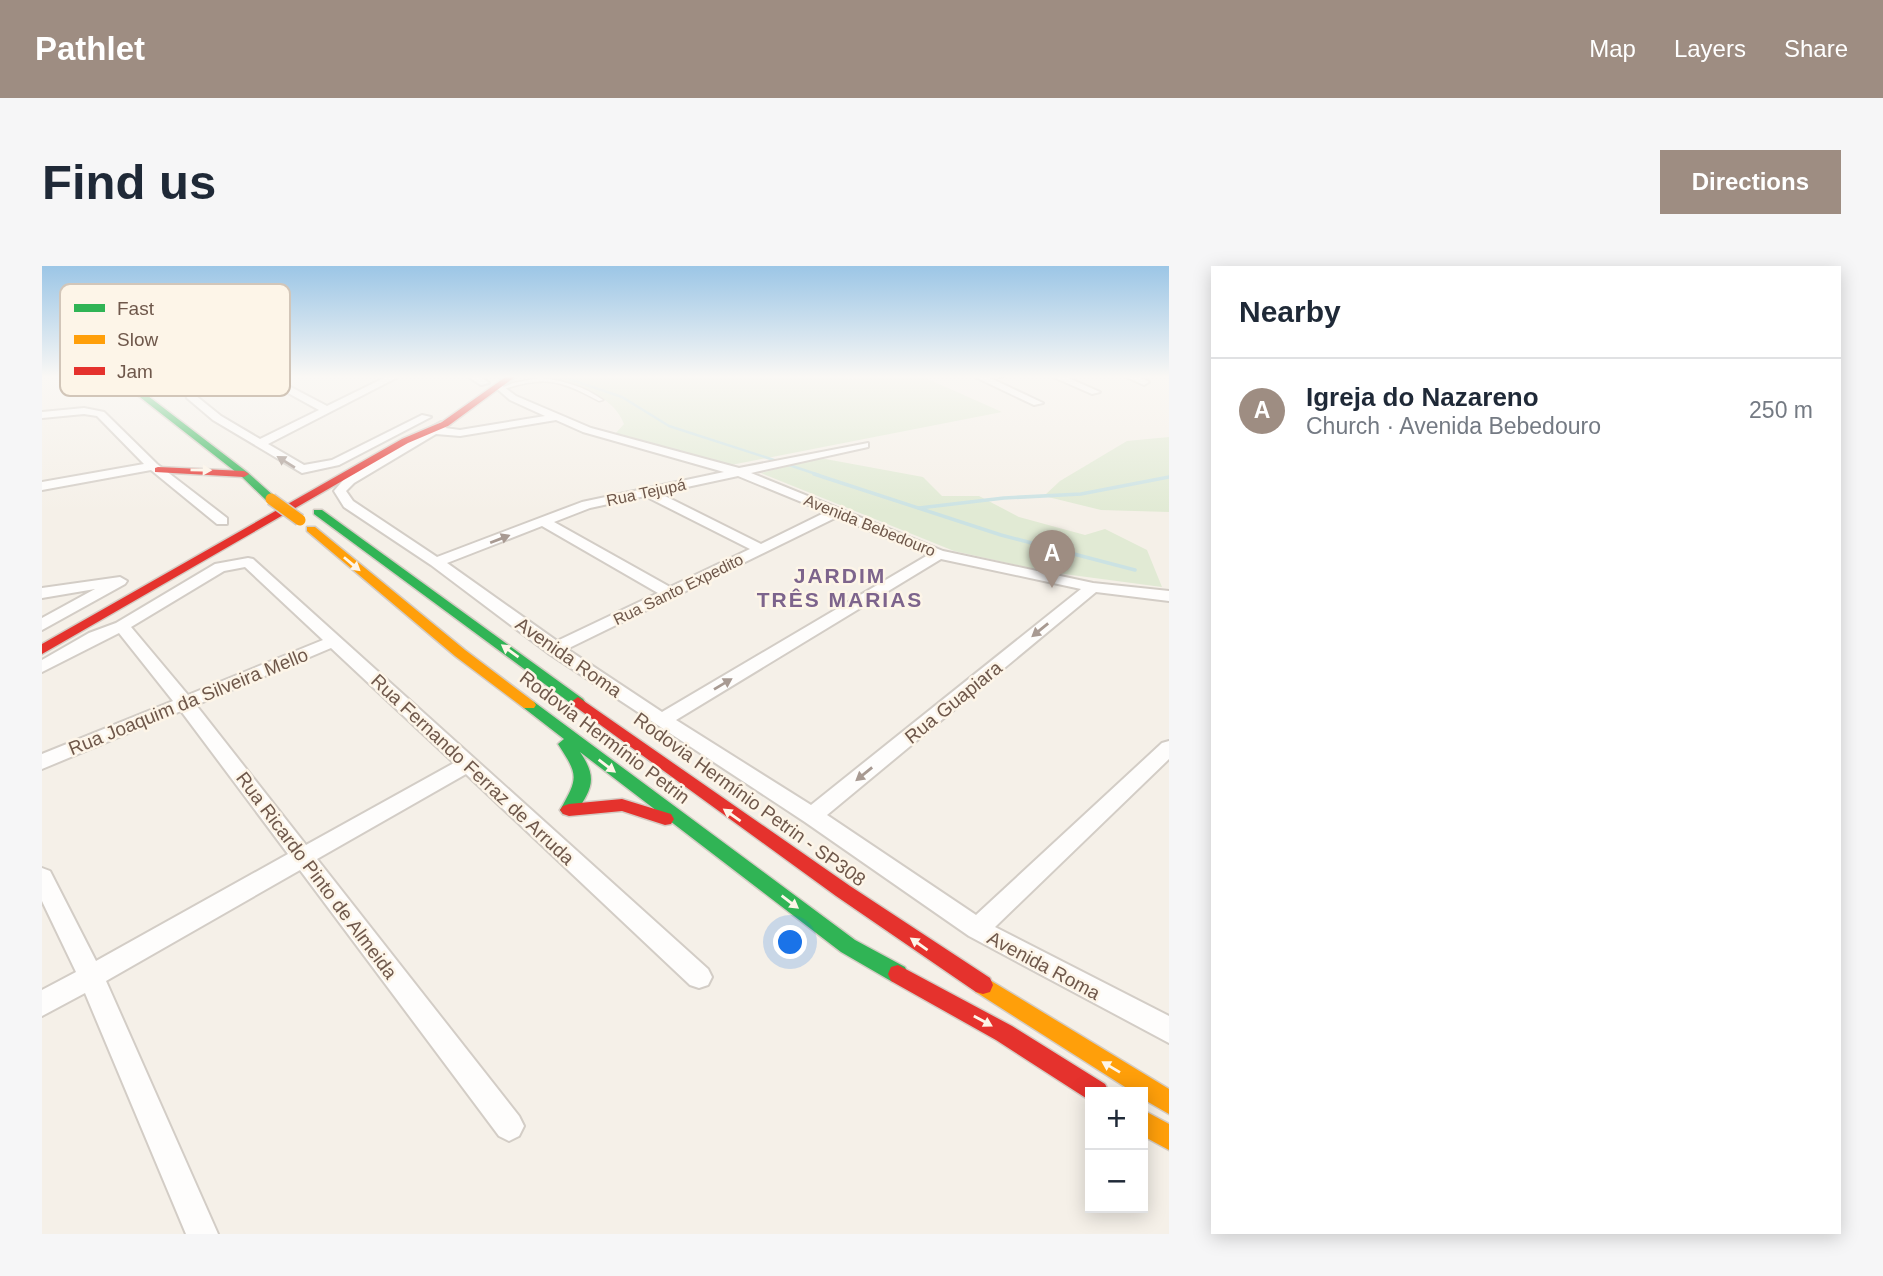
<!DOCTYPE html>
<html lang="en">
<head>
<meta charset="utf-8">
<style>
	:root { --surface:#fff; --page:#f6f6f7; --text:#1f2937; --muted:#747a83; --line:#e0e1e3; --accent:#9e8d82 }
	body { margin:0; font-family:Arial,sans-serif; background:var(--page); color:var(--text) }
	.controls { position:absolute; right:21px; bottom:21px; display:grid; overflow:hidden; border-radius:0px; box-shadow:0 4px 18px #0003 }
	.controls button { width:63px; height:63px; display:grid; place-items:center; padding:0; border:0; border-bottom:2px solid var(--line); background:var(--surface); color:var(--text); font:35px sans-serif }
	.you { position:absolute; left:749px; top:677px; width:24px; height:24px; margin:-18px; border:5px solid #fff; border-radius:50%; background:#1a73e8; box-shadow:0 0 0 10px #1a73e833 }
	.badge { display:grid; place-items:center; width:46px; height:46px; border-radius:50%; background:var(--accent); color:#fff; font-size:23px; font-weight:700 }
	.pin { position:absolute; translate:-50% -58px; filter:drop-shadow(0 2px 4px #0008) }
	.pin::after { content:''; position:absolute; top:37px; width:24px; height:21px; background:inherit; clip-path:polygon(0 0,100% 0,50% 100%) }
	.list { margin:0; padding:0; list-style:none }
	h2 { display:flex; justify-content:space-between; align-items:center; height:91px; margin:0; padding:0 28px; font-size:30px }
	h2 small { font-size:23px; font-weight:400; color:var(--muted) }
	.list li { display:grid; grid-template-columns:46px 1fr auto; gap:21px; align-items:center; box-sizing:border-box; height:105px; padding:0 28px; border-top:2px solid var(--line) }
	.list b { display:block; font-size:26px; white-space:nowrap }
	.list p { margin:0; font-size:23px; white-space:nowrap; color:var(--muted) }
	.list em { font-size:23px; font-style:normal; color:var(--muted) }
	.map { position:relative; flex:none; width:1127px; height:968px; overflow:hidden; border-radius:0px }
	header { display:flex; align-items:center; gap:42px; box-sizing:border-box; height:98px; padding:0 35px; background:var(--accent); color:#fff }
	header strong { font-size:33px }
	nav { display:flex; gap:38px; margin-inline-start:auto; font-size:24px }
	.intro { display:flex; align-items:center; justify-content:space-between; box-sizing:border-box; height:168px; padding:0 42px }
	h1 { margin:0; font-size:49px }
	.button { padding:18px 32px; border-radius:0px; background:var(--accent); color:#fff; font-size:24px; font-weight:700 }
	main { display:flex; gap:42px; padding:0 42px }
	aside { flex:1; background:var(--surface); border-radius:0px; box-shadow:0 4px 18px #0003 }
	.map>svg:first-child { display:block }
</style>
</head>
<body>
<header>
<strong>Pathlet</strong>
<nav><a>Map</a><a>Layers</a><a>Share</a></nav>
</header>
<div class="intro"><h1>Find us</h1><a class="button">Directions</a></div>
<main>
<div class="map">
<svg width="1127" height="968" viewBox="0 0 1127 968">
	<rect width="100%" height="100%" fill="#f5f0e8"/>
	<!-- green -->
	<g fill="#e1ead4">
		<path d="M505,110H799L806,113L879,110L960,146L689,199L573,168L582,158C571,128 532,118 505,110Z"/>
		<path d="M1127,171V246L1059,244L1002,230L1018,215L1085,175Z"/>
		<path d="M778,192L881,211L900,230H937L977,251L1043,269L1063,263L1105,284L1120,321L1007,306L912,285L719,207Z"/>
	</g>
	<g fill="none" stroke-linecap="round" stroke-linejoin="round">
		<!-- stream-far1 -->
		<g stroke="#cbe2e3" stroke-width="2.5">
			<path d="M518,110L580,131L627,160L732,194"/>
			<path d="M741,197L777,209"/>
		</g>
		<!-- stream -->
		<g stroke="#cbe2e3" stroke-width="3.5">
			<path d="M772,208L959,269L1093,304"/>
			<path d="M877,242L962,232L1039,228L1127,211"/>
		</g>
		<defs>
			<path id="lane" d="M498,112C521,114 543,121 561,134L557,135C517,113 502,110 459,124L457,123L471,117Z"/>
			<g id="street">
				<path d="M139,110H149L153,129L179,150L218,173L277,144L237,122V118H243L285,140L346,110H358L226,178L262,199L290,194L380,149L389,151L297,199L260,207L171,154L145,132Z"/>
				<path d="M425,110H437L447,117L439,119Z"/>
				<path d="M931,110H944L1001,137L992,139Z"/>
				<path d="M1009,110H1022L1058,126L1050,128Z"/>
				<path d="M1082,110H1096L1107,116L1102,119Z"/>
				<path d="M458,118L474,130L549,162L697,202L826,177V181L709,207L901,285L1051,317L1127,325V335L1054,326L785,549L934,649L1120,477L1127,475V493L953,661L1127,750V777L927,670L763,556L506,387L389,299L302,241L292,225L304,211L399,156L408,158L403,162L418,164L503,150L468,134L453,121ZM514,154L541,166L682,206L540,236L395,291L311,235L304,225L312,217L394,168L418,170ZM696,210L784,246L719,278L617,227ZM603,230L708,283L628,321L512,256L548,242ZM795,251L886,289L620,446L525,383ZM500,260L616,327L515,375L405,297ZM899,293L1039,323L769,539L634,454Z"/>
				<path d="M42,142L62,146L115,198L185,252V258H175L109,204L0,224V216L102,198L55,150L42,148L0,152V146Z"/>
				<path d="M206,292L211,293L666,703L670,711L666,719L657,722L648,719L424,508L275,593L477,850L482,860L477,870L467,875L457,870L258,604L64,715L176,968H144L43,727L0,750V724L34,706L0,635V602L8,605L54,695L246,588L139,445L0,503V488L131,435L77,367L0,406V394L47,367L74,357L173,298ZM203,301L281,374L146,429L89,361L182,305ZM289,382L412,497L264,579L154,439Z"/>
				<path d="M78,311L85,315L83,318L0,364V352L53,323L0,332V322Z"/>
			</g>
			<g id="fast">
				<path d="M71,110H80L205,206L233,231V235H225L199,210Z"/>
				<path d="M272,244H280L541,433L543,436L541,439H531L272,248Z"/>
				<path d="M487,434L492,436L813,674L863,701L866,708L863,715L856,717L849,715L799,686L538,486C556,512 550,523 533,548H521L518,544C537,511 536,509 516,478L522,473L482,442L480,439L482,436Z"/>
			</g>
			<g id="slow">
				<path d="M265,261H273L423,384L492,436L494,439L492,442H482L413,390L265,265Z"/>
				<path d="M941,710L1127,823V848L1101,833V826H1091L934,726L931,719L934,712Z"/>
				<path d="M1101,844L1127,858V884L1101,870Z"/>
			</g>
			<g id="jam">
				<path d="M465,110H474L406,160L366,177L0,388V378L360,173L400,156Z"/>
				<path d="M116,201L202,205L207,208L202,211L113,206V202Z"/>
				<path d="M536,431L808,620L948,712L951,719L948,726L941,728L934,726L794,630L531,439L529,436Z"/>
				<path d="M580,533L629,548L632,553L629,558L623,559L580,545L527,550L521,548L518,544L521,540L527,538Z"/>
				<path d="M856,699L970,760L1063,818L1067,826H1048L1047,834L954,774L849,715L846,708L849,701Z"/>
			</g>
		</defs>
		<!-- lane casing -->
		<use href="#lane" stroke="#d3cdc6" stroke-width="3"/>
		<!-- street casing -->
		<use href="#street" stroke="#d3cdc6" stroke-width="4"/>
		<!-- fast casing -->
		<use href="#fast" stroke="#d4ccc4" stroke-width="3"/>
		<!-- slow casing -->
		<use href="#slow" stroke="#d4ccc4" stroke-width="3"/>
		<!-- jam casing -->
		<use href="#jam" stroke="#d4ccc4" stroke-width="3"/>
		<!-- lane -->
		<use href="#lane" fill="#fefdfc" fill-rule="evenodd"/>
		<!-- street -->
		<use href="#street" fill="#fefdfc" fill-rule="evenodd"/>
		<!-- fast -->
		<use href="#fast" fill="#30b455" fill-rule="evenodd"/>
		<!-- slow -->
		<use href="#slow" fill="#ff9f0a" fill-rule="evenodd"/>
		<!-- jam -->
		<use href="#jam" fill="#e5322d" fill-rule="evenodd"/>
		<defs>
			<path id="slow-bridge" d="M229,233L258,254"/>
		</defs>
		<!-- slow-bridge casing -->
		<use href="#slow-bridge" stroke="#d3cbc5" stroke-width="14" stroke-linecap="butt"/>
		<!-- slow-bridge -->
		<use href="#slow-bridge" stroke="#ff9f0a" stroke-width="11"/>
	</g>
	<!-- shaded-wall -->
	<path fill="#9e9792" d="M957,110H971L956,113Z"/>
	<!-- one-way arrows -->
	<defs><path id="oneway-solid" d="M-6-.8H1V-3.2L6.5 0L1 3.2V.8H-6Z" transform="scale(1.75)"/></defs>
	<g fill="#a89a92">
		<use href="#oneway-solid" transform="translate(244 196) rotate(-148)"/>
		<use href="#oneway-solid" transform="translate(458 273) rotate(-21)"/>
		<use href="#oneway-solid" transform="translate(998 364) rotate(141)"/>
		<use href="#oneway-solid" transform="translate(681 418) rotate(-31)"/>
		<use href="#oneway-solid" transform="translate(822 508) rotate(141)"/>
	</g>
	<g fill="#fdf5e8">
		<use href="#oneway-solid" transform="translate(159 204) rotate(1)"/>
		<use href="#oneway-solid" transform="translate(310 298) rotate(40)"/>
		<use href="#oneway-solid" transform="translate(468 385) rotate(-144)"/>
		<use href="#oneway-solid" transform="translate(565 500) rotate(37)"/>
		<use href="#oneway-solid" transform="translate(690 549) rotate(-145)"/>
		<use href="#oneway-solid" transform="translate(748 636) rotate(37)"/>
		<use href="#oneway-solid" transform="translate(877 678) rotate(-145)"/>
		<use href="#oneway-solid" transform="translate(941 755) rotate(29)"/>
		<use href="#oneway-solid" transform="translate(1069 801) rotate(-149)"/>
	</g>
	<!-- sky -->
	<linearGradient id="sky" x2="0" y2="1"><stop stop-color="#9cc6e6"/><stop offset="0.45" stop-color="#faf8f5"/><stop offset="1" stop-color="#faf8f5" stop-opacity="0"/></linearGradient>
	<rect width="1127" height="246" fill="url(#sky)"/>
	<g text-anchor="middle" stroke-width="5" stroke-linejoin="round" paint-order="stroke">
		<!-- far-street labels -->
		<g font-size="16" fill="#6f584b" stroke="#fdf5e8">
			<text transform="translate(604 226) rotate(-12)" y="6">Rua Tejupá</text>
			<text transform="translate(828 259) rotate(22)" y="6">Avenida Bebedouro</text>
			<text transform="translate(636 323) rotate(-26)" y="6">Rua Santo Expedito</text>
		</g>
		<!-- street labels -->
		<g font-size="19" fill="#6f584b" stroke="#fdf5e8">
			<text transform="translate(527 391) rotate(35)" y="7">Avenida Roma</text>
			<text transform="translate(146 435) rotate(-22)" y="7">Rua Joaquim da Silveira Mello</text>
			<text transform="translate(911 436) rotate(-39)" y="7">Rua Guapiara</text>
			<text transform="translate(563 471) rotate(37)" y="7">Rodovia Hermínio Petrin</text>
			<text transform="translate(431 503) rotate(43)" y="7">Rua Fernando Ferraz de Arruda</text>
			<text transform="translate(708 533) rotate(36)" y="7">Rodovia Hermínio Petrin - SP308</text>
			<text transform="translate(275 609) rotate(53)" y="7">Rua Ricardo Pinto de Almeida</text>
			<text transform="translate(1002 699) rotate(28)" y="7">Avenida Roma</text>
		</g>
		<!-- far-district labels -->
		<g font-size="21" font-weight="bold" letter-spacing="2" fill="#7d648c" stroke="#fdf5e8">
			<text x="798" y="317">JARDIM<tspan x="798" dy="24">TRÊS MARIAS</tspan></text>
		</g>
	</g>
	<!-- legend -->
	<rect x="18" y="18" width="230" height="112" rx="10" fill="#fdf5e8" stroke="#d2c6b9" stroke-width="2"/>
	<rect x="32" y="38" width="31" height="8" fill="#30b455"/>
	<rect x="32" y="69" width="31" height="9" fill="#ff9f0a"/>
	<rect x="32" y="101" width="31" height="8" fill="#e5322d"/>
	<g font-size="19" fill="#6f584b">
		<text x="75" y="49">Fast</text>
		<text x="75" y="80">Slow</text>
		<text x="75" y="112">Jam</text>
	</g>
</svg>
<div class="controls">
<button>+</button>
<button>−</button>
</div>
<div class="you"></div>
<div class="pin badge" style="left:1010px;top:322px">A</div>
</div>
<aside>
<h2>Nearby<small></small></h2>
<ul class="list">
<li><span class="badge">A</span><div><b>Igreja do Nazareno</b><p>Church · Avenida Bebedouro</p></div><em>250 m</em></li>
</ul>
</aside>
</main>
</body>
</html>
